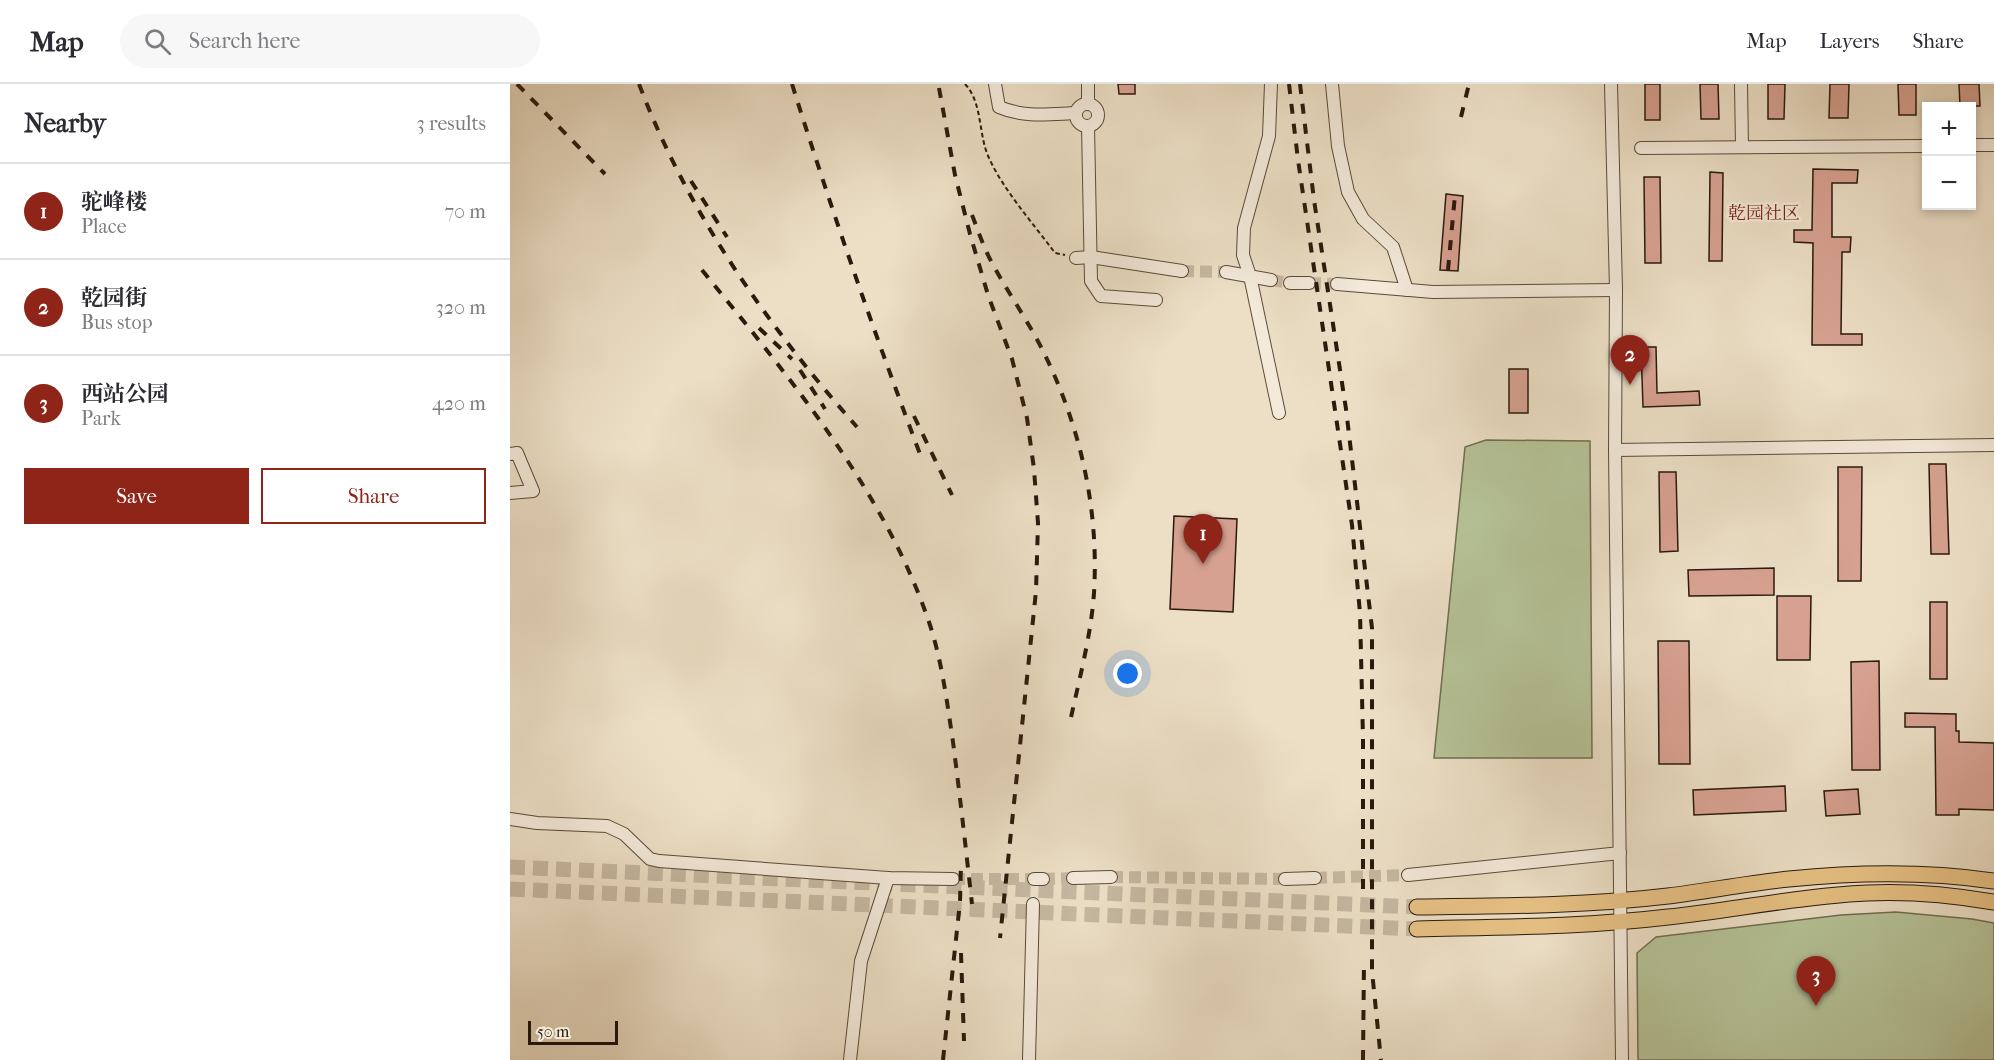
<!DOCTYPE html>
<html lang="en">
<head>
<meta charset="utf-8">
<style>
	:root { --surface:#fff; --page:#f7f7f7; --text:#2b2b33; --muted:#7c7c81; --line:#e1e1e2; --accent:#8f2418 }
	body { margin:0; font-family:"IM FELL French Canon","Noto Serif SC",serif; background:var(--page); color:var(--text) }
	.controls { position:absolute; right:18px; top:18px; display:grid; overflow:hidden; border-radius:0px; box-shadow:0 3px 9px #0003 }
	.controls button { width:54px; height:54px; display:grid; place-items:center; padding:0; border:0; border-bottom:2px solid var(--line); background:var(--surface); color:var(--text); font:30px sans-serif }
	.scale { position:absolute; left:18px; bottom:15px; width:90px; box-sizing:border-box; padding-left:6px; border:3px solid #2a190d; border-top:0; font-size:16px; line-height:21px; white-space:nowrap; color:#2a190d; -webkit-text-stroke:4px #f3eada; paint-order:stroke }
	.you { position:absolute; left:618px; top:590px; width:21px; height:21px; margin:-15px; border:4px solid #fff; border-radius:50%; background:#1a73e8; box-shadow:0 0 0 9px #1a73e833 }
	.badge { display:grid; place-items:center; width:39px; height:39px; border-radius:50%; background:var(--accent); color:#fff; font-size:20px; font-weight:700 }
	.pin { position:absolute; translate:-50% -50px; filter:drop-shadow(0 2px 3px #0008) }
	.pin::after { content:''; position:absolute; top:32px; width:21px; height:18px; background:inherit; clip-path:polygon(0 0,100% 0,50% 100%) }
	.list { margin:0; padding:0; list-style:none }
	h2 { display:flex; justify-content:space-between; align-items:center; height:78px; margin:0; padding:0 24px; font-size:26px }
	h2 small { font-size:20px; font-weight:400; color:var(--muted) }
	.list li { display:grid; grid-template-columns:39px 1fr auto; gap:18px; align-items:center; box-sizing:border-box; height:96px; padding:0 24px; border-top:2px solid var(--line) }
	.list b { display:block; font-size:22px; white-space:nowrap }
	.list p { margin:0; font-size:20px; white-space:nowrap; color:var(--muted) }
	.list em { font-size:20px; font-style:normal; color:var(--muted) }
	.actions { display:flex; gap:12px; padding:18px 24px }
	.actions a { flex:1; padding:14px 0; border:2px solid var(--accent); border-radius:0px; text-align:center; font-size:21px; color:var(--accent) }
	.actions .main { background:var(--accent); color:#fff }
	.icon { flex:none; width:33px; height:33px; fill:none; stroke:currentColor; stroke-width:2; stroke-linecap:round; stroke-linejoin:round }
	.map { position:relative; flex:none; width:1484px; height:976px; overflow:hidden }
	header { display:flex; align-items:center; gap:36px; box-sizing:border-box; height:84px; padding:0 30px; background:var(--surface); border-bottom:2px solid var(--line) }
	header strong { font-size:28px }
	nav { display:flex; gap:33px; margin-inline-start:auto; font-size:21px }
	.search { width:420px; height:54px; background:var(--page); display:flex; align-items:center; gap:15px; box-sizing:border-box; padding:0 21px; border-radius:33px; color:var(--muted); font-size:22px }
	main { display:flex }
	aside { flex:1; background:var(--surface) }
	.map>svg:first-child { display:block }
</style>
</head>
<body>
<header>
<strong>Map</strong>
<div class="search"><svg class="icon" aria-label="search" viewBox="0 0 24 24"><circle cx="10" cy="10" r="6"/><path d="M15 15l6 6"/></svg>Search here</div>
<nav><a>Map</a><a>Layers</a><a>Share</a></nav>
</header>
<main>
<aside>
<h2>Nearby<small>3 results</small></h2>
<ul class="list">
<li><span class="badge">1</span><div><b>驼峰楼</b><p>Place</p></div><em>70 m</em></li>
<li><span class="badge">2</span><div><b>乾园街</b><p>Bus stop</p></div><em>320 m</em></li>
<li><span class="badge">3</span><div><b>西站公园</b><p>Park</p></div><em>420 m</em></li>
</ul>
<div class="actions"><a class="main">Save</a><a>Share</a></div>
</aside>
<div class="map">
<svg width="1484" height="976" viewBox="0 0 1484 976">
	<rect width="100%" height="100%" fill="#ecdfc6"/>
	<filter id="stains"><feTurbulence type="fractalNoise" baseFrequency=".00333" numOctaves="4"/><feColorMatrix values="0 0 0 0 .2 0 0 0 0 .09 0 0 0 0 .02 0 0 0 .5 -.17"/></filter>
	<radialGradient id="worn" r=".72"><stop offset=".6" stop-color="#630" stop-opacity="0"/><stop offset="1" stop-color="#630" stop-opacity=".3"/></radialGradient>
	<!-- green -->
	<g fill="#b5c297" stroke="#706e52" stroke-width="1.5">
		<path d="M976,356L1080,357L1082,674H924L955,363Z"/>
		<path d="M1386,828L1462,835L1484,839V976H1128L1127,869L1146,853L1331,831Z"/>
	</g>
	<!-- building -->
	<g fill="#d7a191" stroke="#2a190d" stroke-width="1.5">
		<path d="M608,0H625V10H609Z"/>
		<rect x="1135" y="0" width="15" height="36"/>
		<path d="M1190,0H1208L1209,35H1191Z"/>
		<path d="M1258,0H1275L1274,35H1258Z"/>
		<path d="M1320,0H1339L1338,34H1319Z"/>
		<path d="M1388,0H1406V31H1389Z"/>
		<path d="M1449,0H1469L1470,22H1450Z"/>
		<path d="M1303,85L1348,86L1347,99H1322V153H1341L1340,168H1332L1331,250H1352V261H1302L1303,159L1284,158V146H1302Z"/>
		<path d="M1200,88L1213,89L1212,177H1199Z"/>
		<path d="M1134,93H1150L1151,179H1135Z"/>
		<path d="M936,110L953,112L948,187L930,186Z"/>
		<path d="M1131,263H1146L1147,309L1189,307L1190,321L1133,323Z"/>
		<rect x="999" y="285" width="19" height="44"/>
		<path d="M1419,380H1436L1439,470H1421Z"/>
		<path d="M1328,383H1352L1351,497H1328Z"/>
		<path d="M1149,388H1166L1168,467L1150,468Z"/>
		<path d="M664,432L727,435L723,528L660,525Z"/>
		<path d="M1264,484V511L1179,512L1178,486Z"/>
		<path d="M1267,512H1301L1300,576H1267Z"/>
		<rect x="1420" y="518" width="17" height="77"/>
		<path d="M1148,557H1179L1180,680H1149Z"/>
		<path d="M1369,577L1370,686H1342L1341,578Z"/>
		<path d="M1395,629L1446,630V647H1449V658L1484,659V726L1449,725V731H1426L1425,643H1395Z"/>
		<path d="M1275,702L1276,727L1184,731L1183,706Z"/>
		<path d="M1348,705L1350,730L1316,732L1314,707Z"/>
	</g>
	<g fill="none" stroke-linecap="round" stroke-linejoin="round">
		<!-- minor-tunnel -->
		<g stroke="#c5b7a1" stroke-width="12" stroke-dasharray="12 6" stroke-linecap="butt">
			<path d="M672,187L716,188"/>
			<path d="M761,196L780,199"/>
			<path d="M799,199L827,200"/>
			<path d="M601,793L775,795"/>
			<path d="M805,794L898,791"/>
			<path d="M443,795H524"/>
			<path d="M533,795L563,794"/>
		</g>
		<!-- major-tunnel -->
		<g stroke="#c5b7a1" stroke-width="15" stroke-dasharray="15 8" stroke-linecap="butt">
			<path d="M0,783L907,823"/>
			<path d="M0,805L907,845"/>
		</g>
		<defs>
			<g id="minor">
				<path d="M485,0L489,23C514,34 540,30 566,29"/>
				<path d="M761,0L759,52L734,144L733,171L740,192L769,329"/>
				<path d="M822,0L828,62L838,108L853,135L883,163L897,206"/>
				<path d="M1101,0L1106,206L1105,366L1112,976"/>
				<path d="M1231,0L1232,63"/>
				<path d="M578,20V0"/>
				<circle cx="577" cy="31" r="11"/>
				<path d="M578,42L581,197L591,212L646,216"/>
				<path d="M1462,61H1484"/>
				<path d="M1131,64L1416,62"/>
				<path d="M566,174L581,173L672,187"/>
				<path d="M716,188L761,196"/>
				<path d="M780,199H799"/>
				<path d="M827,200L923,208L1106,206"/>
				<path d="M1105,366L1484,361"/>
				<path d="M0,370L7,369L23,407L0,409"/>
				<path d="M0,735L27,739L97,742L114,750L140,775L149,777L378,794L443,795"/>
				<path d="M898,791L1110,769"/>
				<path d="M563,794L601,793"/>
				<path d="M524,795H533"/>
				<path d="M775,795L805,794"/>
				<path d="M340,976L351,877L378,794"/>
				<path d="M519,976L523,820"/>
			</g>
			<g id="major">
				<path d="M907,823C991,822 1074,822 1158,812C1198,807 1239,799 1279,795C1348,788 1416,787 1484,797"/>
				<path d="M907,845C991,843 1074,843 1158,833C1224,826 1290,812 1357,809C1399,807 1442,811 1484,818"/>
			</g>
		</defs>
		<!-- minor casing -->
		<use href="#minor" stroke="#5a4a3b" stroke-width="14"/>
		<!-- major casing -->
		<use href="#major" stroke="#2a190d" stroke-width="17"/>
		<!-- path -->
		<path stroke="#2a190d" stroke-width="2" stroke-dasharray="4.5 3" stroke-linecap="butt" d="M455,0C473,19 468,51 479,74C494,107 523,139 545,169L555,171"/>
		<!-- minor -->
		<use href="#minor" stroke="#f3eada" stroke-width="12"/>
		<!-- major -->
		<use href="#major" stroke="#e6c083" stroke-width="15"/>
		<!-- rail -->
		<g stroke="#2a190d" stroke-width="4" stroke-dasharray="10 10" stroke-linecap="butt">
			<path d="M7,0L95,90"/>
			<path d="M129,0C178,129 257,241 347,343"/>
			<path d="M282,0C321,125 364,248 410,370"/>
			<path d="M779,0L788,76L842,441L850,529L853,654V811"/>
			<path d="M790,0L804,116L836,325L862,544V887L871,976"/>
			<path d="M429,4L445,91L460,150L478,211L502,275L517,334L524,385L528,439L526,507L490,854"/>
			<path d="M951,33L959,0"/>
			<path d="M181,97L217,153"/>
			<path d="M462,131C468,146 473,162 481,177C498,209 519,238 535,271C571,345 589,426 584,509C581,552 569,596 560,638"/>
			<path d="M192,186C279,293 374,406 419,538C432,577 437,618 443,658C450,712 456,766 462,820"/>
			<path d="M938,186L945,111"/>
			<path d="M249,244L282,275"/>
			<path d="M290,286L315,325"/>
			<path d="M404,332L442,411"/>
			<path d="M451,869L454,957"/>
			<path d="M433,976L450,818L451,779"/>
			<path d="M853,976L854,877"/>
		</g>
	</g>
	<g text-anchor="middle" stroke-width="5" stroke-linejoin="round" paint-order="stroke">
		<!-- neighbourhood labels -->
		<g font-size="18" fill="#7a1f14" stroke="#f3eada">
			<text x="1254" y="135">乾园社区</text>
		</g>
	</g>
	<rect width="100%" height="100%" filter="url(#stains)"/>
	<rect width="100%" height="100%" fill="url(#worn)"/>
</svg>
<div class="controls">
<button>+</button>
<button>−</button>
</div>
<div class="scale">50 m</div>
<div class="you"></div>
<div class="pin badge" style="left:693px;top:480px">1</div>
<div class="pin badge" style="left:1120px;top:301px">2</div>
<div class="pin badge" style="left:1306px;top:922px">3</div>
</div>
</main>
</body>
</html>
